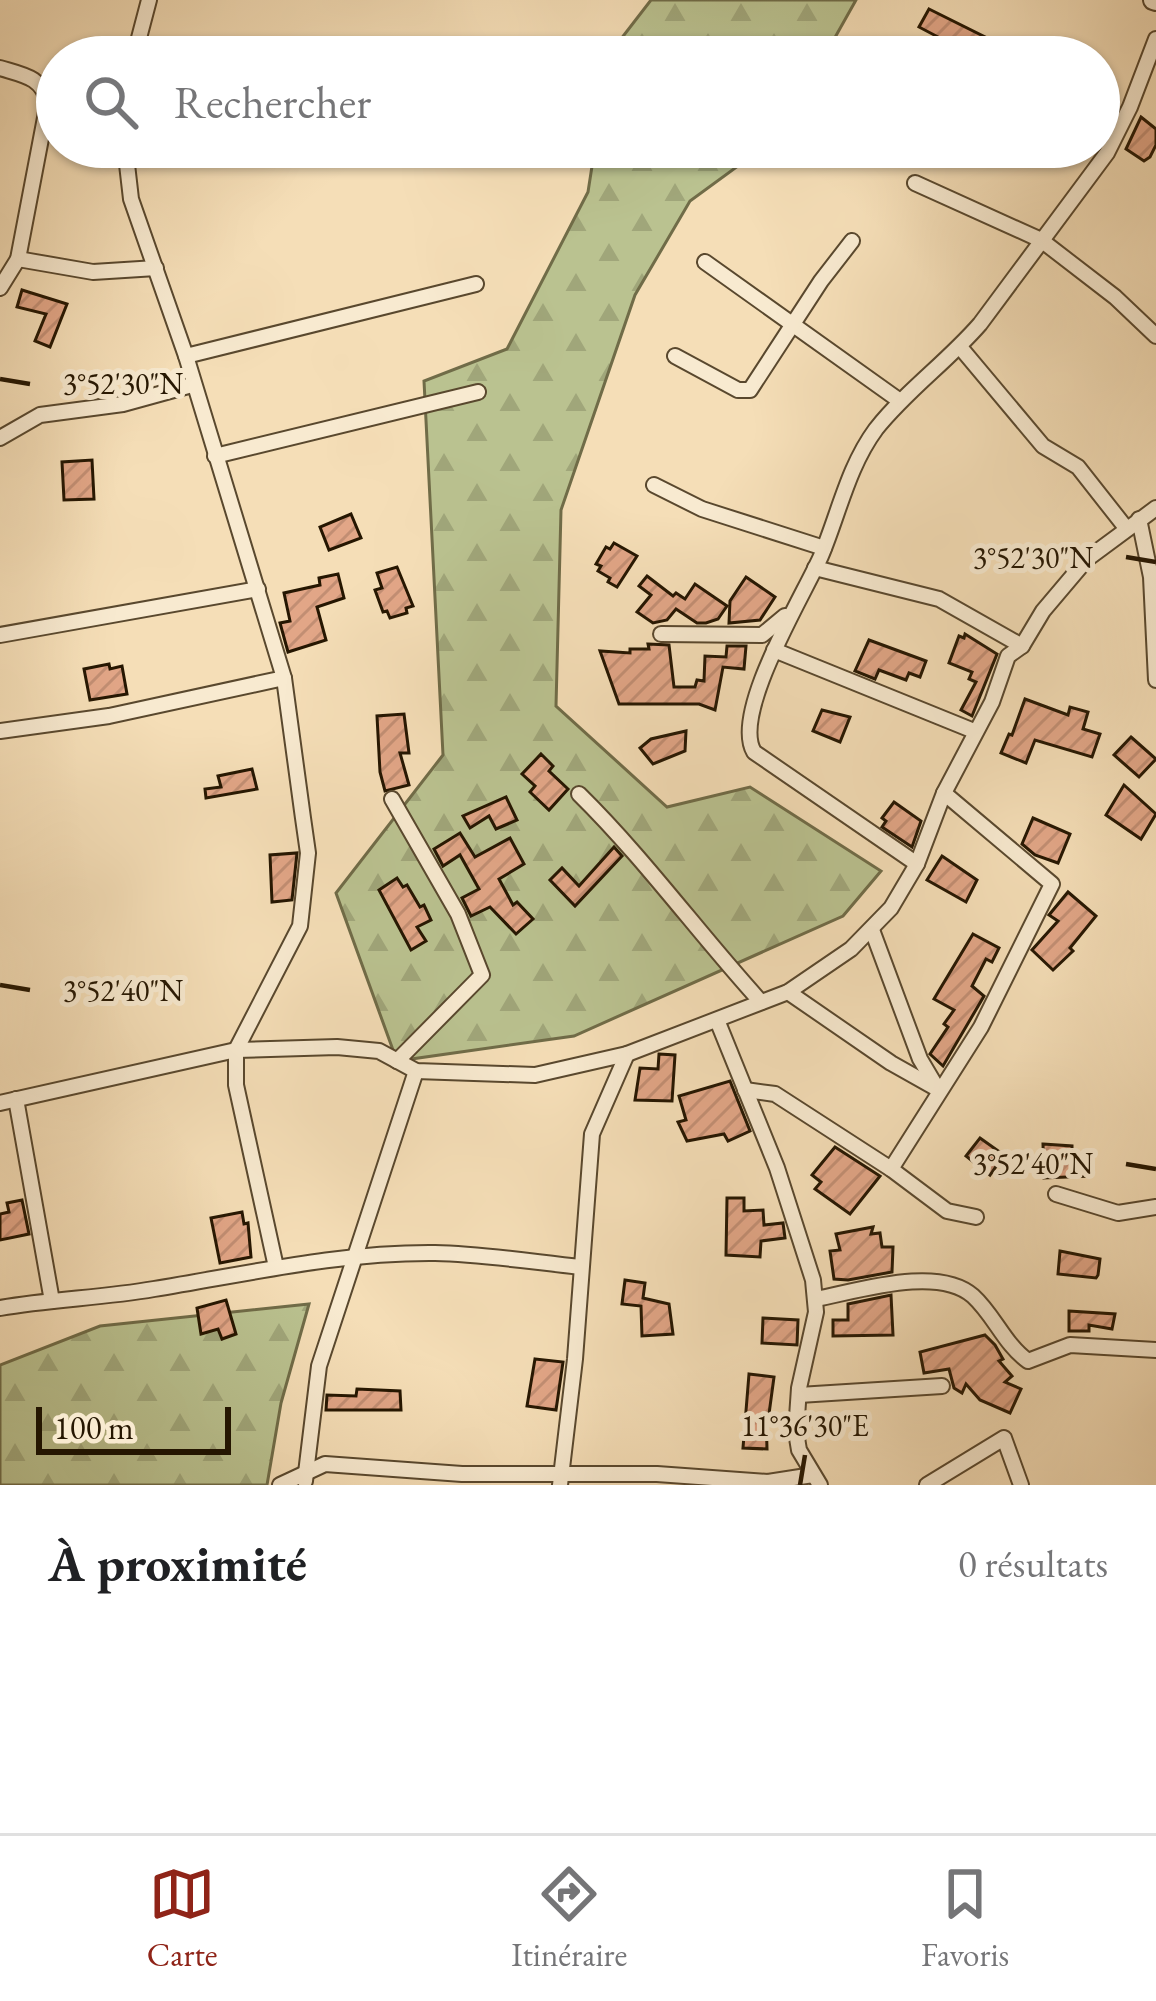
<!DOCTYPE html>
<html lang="fr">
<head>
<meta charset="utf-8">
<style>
	:root { --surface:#fff; --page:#f2f2f2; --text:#202124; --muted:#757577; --line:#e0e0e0; --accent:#8f2418 }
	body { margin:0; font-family:"EB Garamond",serif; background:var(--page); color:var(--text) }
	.scale { position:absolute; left:36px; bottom:30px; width:195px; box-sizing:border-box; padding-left:12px; border:6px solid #251601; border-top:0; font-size:33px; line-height:42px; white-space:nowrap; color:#251601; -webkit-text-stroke:9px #f8ead0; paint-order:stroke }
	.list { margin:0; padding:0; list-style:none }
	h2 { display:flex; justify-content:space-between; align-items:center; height:156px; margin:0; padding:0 48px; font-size:51px }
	h2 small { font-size:39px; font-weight:400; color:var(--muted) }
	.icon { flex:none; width:66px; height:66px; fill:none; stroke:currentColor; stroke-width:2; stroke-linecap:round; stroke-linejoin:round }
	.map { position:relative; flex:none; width:1156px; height:1485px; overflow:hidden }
	.search { position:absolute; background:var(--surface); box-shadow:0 3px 9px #0004; left:36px; right:36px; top:36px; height:132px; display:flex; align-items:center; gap:30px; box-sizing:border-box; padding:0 42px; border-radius:66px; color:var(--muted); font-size:45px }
	.sheet { height:348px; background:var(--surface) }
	nav { display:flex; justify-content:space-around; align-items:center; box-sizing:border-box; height:168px; border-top:3px solid var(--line); background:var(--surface); font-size:33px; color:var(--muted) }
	nav a { display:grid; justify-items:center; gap:6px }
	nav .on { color:var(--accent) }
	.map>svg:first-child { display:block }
</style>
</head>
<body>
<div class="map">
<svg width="1156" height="1485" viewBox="0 0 1156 1485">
	<defs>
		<pattern id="forest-firs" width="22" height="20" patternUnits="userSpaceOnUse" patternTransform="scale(3)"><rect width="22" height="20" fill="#bac290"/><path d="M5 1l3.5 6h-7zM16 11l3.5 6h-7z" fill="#a0a67a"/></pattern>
		<pattern id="building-hatch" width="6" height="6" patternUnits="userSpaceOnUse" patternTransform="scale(3)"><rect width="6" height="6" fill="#e2a687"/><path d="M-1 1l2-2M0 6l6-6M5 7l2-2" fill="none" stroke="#c28e73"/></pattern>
	</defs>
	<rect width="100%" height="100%" fill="#f5deb7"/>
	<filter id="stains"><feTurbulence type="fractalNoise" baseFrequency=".00167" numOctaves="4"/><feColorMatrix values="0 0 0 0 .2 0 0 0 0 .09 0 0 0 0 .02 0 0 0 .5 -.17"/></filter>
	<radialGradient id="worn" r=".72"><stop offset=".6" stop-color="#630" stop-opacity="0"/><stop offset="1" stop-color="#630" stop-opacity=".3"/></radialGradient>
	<!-- forest -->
	<g fill="url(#forest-firs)" stroke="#706c48" stroke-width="3">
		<path d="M651,0H856L824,57H607Z"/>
		<path d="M595,147H764L690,201L635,295L561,510L556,706L667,807L750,787L881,871L843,916L574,1036L397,1061L336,893L443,755L424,381L507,349L588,192Z"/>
		<path d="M309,1304L281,1403L267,1485H0V1365L100,1326Z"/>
	</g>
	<!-- building -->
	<g fill="url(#building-hatch)" stroke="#251601" stroke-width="3">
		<path d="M929,9L1001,45L994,57H976L919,27Z"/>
		<path d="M1141,117L1156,129V145L1150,157L1144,161L1126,149Z"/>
		<path d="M22,290L67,304L50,347L35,341L46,314L17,307Z"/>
		<path d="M92,460L94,499L64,500L62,462Z"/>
		<path d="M351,514L361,538L329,550L320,527Z"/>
		<path d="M614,543L637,556L617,587L608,582L610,578L598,571L601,566L596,564L606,547L610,549Z"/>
		<path d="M397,567L413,606L406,608L407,613L390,618L387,611L383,612L375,590L382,588L377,573Z"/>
		<path d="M338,574L344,598L317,607L326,640L288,652L280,623L290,621L284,593L320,585L319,578Z"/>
		<path d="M647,576L673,596L676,593L685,599L695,584L727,606L718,619L706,623H697L676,609L667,620L653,623L637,612L651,595L639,586Z"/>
		<path d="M746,577L775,597L760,620L729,623L730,601Z"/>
		<path d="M965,634L997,654L972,716L961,710L976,682L969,679L972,672L949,663L959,636L964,638Z"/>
		<path d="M869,640L926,661L920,677L909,673L906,680L879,670L875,679L855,671Z"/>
		<path d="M648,644L669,645L674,687H695L697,680L704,681L705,656L726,657L727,646H746L744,669L723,667L715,710L699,704H619L600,651L630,653V649H649Z"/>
		<path d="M109,664L110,669L122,666L127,694L90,700L84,669Z"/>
		<path d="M1025,699L1068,715L1070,707L1088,712L1083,729L1100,734L1092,757L1035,740L1026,763L1001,753L1009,734L1012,735Z"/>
		<path d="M822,710L850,717L840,742L813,731Z"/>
		<path d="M404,714L409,753H400L409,785L385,791L380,772L377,716Z"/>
		<path d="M686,731L685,751L653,764L640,748L651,739Z"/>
		<path d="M1131,737L1156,759L1139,777L1114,755Z"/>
		<path d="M541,754L553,766L549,771L568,789L549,810L530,792L535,786L522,774Z"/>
		<path d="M252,769L257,789L206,798L205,789L221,787L218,776Z"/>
		<path d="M1124,785L1156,814L1141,839L1106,815Z"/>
		<path d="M506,797L517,820L496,829L489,816L470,828L463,816Z"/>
		<path d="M894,802L921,821L912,847L882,827L886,821L882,818Z"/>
		<path d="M1033,818L1070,834L1058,863L1035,855L1022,844Z"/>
		<path d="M460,833L475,857L510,838L524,864L499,879L513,905L517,902L533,919L516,934L490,907L471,916L462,898L479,889L460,855L443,866L434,849Z"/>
		<path d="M614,847L622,856L575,906L550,880L562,868L579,886Z"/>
		<path d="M297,853L292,900L272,902L270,855Z"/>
		<path d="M942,856L977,880L966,902L927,880Z"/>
		<path d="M397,878L403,887L407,885L420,907L424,905L431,920L417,927L426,941L411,950L379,890Z"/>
		<path d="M1068,892L1096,916L1070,948L1073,951L1053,970L1032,950L1058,921L1049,915Z"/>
		<path d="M973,934L999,948L992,962L986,959L972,986L984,996L943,1066L930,1054L948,1027L944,1024L954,1010L934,999Z"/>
		<path d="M659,1054L675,1055L672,1101L635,1100L640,1068L658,1069Z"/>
		<path d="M730,1081L750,1131L728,1141L724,1134L687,1141L678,1122L686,1120L679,1096Z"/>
		<path d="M980,1138L1004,1155L990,1175L966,1156Z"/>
		<path d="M1043,1144L1072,1146V1159L1089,1158L1090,1176L1044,1178Z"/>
		<path d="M835,1147L880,1176L850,1214L815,1189L821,1182L812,1175Z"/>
		<path d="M727,1198H744V1211L763,1210L764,1225L783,1223L785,1238L761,1241L760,1257L726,1255Z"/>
		<path d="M22,1200L29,1234L0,1240V1214L9,1212L7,1203Z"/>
		<path d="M242,1212L244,1224L248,1223L251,1257L220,1263L211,1218Z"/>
		<path d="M873,1227L871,1234L880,1233L882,1247H893L892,1272L848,1280L834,1279L830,1251L840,1250L836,1234Z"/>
		<path d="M1060,1251L1100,1259L1098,1275L1096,1278L1058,1274Z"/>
		<path d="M625,1280L645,1283L643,1298L669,1304L673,1334L642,1336L641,1306L622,1304Z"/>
		<path d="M891,1295L893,1335L833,1336V1320H848V1304Z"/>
		<path d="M226,1300L236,1334L222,1339L218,1329L201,1334L197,1308Z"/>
		<path d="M1069,1311L1115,1314L1112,1329L1089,1325V1331H1069Z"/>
		<path d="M763,1318L798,1320L797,1345L762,1343Z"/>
		<path d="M985,1335L995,1345L1003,1359L999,1361L1012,1376L1005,1382L1021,1389L1010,1413L980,1400L966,1384L962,1393L954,1388L949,1369L924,1373L920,1352Z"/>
		<path d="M535,1359L563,1362L556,1410L527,1406Z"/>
		<path d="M749,1374L774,1377L769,1414H766L767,1449L743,1448Z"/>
		<path d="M357,1389L400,1391L401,1410H326L327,1395L356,1396Z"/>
	</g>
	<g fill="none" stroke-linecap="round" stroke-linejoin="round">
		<defs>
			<g id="minor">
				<path d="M134,57L149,0"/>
				<path d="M0,68C23,75 42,77 48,102L18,259L0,288"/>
				<path d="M125,147L131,199L186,356L284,678L303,818L308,853L300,926L236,1050V1085L276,1267"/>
				<path d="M915,183L1041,240L1115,297L1156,336"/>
				<path d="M18,259L93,272L156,268"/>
				<path d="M705,262L900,401"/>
				<path d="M960,347L1043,446L1078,467L1126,528"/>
				<path d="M186,356L476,284"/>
				<path d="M675,356L738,390H750L821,281L852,241"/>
				<path d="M0,438L40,415L123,404L192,385"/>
				<path d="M215,456L478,392"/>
				<path d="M654,485L702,509L824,548"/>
				<path d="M1139,519L1151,577L1156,680"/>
				<path d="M815,568L939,599L1022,646"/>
				<path d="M661,634L762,635L785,616"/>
				<path d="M0,635L258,589"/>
				<path d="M774,650L974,731"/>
				<path d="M0,731L109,716L284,678"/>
				<path d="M579,794C645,859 699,934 761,1002"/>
				<path d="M392,799L458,914L482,975L397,1061"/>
				<path d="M917,864L754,752C731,713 804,595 821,556C839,513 848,467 876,429C907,390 947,362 980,324L1107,153L1130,107L1156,39"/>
				<path d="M872,930L920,1059L936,1086"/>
				<path d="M788,992L891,1063L939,1090"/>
				<path d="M717,1020L777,1168L813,1280L816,1312L799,1388L796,1432L799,1450L820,1485"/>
				<path d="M745,1090L775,1094L891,1169L947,1211L976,1217"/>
				<path d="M16,1099L52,1301"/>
				<path d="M0,1103L236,1050L337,1047L379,1051L416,1071L535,1075L627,1054L788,992L851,949L891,908L917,864L944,793L992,702L1008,656L1022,646L1043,611L1087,559L1156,508"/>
				<path d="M891,1169L981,1027L1052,884L944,793"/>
				<path d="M1056,1194L1118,1213L1156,1207"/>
				<path d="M816,1299C858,1291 938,1265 973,1296C994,1315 1005,1345 1028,1361L1070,1345L1156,1350"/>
				<path d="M0,1308C51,1299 102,1298 154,1289C247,1274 340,1252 435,1253C483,1254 533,1262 581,1267"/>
				<path d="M799,1395L942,1386"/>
				<path d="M305,1481L319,1366L416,1071"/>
				<path d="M280,1485L325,1464L462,1474H657L768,1482L813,1475"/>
				<path d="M560,1485L575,1359L592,1134L627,1054"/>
				<path d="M927,1485L1004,1438L1021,1485"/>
			</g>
			<path id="tertiary" d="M1153,0L1156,1"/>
		</defs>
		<!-- minor casing -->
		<use href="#minor" stroke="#59482e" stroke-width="18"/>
		<!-- tertiary casing -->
		<use href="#tertiary" stroke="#59482e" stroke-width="22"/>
		<!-- minor -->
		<use href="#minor" stroke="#f8ead0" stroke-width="14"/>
		<!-- tertiary -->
		<use href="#tertiary" stroke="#f8ead0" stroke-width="18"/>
	</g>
	<!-- ticks -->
	<path fill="none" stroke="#251601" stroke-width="4.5" d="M0,379L30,384M1126,557L1156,562M0,985L30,990M1126,1164L1156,1169M800,1485L805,1455"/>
	<g font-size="30" text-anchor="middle" fill="#251601" stroke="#f8ead0" stroke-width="10" stroke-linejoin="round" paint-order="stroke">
		<text x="123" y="394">3°52'30"N</text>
		<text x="1033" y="568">3°52'30"N</text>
		<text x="123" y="1001">3°52'40"N</text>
		<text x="1033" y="1174">3°52'40"N</text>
		<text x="805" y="1436">11°36'30"E</text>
	</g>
	<rect width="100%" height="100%" filter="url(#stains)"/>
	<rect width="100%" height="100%" fill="url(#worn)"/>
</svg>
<div class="scale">100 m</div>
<div class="search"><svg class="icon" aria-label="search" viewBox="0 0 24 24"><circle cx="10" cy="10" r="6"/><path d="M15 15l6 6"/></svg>Rechercher</div>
</div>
<section class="sheet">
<h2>À proximité<small>0 résultats</small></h2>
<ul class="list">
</ul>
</section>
<nav>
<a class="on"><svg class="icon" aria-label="map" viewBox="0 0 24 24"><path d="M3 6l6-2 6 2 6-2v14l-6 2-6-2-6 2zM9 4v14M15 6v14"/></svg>Carte</a>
<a><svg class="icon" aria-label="directions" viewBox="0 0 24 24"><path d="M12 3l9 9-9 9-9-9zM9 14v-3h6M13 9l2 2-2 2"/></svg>Itinéraire</a>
<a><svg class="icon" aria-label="saved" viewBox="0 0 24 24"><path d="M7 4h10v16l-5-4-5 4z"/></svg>Favoris</a>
</nav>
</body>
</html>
